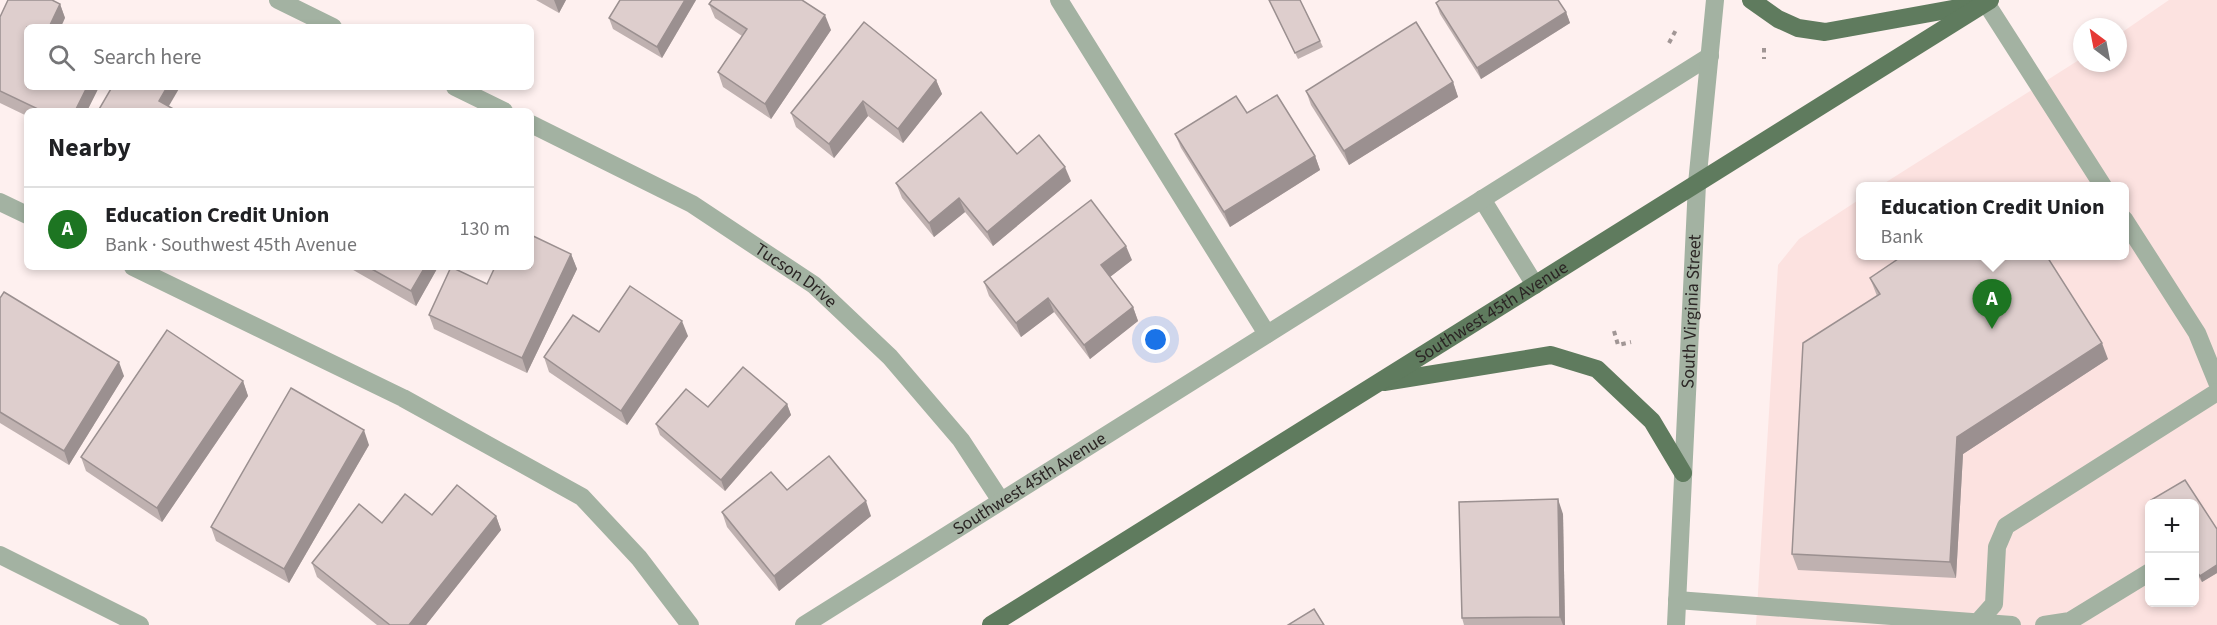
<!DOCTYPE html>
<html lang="en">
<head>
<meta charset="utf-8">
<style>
	:root { --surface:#fff; --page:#f2f2f2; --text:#202124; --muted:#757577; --line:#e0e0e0; --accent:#1d7522 }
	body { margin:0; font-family:"Source Sans 3",sans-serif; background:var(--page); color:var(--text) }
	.controls { position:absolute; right:18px; bottom:18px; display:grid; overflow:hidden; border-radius:9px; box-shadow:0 3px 9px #0003 }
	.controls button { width:54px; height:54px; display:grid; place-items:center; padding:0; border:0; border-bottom:2px solid var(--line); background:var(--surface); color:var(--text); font:30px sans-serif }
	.compass { position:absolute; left:2073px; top:18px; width:54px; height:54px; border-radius:50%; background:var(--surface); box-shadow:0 3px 9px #0003; rotate:328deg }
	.you { position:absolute; left:1156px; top:340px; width:21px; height:21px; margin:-15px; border:4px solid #fff; border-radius:50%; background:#1a73e8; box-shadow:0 0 0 9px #1a73e833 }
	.badge { display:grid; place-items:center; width:39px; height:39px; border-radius:50%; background:var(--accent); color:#fff; font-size:20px; font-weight:700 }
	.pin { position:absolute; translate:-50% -50px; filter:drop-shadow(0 2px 3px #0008) }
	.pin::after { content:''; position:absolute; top:32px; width:21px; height:18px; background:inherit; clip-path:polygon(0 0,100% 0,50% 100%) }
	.popup { position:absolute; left:1856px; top:182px; width:273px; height:78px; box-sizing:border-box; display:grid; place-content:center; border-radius:9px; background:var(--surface); filter:drop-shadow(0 2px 4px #0005); font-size:20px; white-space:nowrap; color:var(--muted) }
	.popup b { font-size:22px; color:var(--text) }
	.popup::after { content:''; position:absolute; left:50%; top:100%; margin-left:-12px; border:12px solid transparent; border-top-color:var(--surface) }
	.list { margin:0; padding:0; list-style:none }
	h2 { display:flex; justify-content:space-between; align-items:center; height:78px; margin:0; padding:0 24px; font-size:26px }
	h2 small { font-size:20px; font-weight:400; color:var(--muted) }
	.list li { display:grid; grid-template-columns:39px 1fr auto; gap:18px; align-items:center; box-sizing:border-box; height:84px; padding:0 24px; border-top:2px solid var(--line) }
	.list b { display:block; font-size:22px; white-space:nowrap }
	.list p { margin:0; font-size:20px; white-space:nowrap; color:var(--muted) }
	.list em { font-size:20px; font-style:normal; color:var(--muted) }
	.icon { flex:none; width:33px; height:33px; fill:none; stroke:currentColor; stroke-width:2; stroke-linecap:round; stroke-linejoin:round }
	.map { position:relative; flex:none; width:2217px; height:625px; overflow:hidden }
	.search { position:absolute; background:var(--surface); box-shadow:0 3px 9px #0003; left:24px; top:24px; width:510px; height:66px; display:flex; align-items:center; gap:15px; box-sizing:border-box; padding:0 21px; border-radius:9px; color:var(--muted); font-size:22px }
	.panel { position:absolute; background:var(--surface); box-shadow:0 3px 9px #0003; left:24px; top:108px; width:510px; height:162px; border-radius:9px }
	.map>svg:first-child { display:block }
</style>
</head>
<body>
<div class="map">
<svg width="2217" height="625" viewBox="0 0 2217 625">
	<rect width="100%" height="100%" fill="#fef0ef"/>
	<!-- built -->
	<path fill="#fce2e0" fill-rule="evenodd" d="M2169,0H2217V625H1756L1778,265L1799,239L1860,199V256H2124V186H1880L2082,58V63H2118V35ZM2150,504H2194V602H2150Z"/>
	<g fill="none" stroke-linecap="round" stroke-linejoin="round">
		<!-- path -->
		<g stroke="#a19695" stroke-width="4" stroke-dasharray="4.5 4.5" stroke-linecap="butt">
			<path d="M1669,43L1677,28"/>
			<path d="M1764,48V59"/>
			<path d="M1614,331L1618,345L1631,342"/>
		</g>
		<!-- minor -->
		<g stroke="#a3b2a2" stroke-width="18">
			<path d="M278,0L333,27"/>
			<path d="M1059,0L1267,334"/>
			<path d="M1986,3L2103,186"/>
			<path d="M455,87L504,111"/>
			<path id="s1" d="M531,124L692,204L814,285L890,357L961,440L1001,501"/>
			<path d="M1482,199L1535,285"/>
			<path d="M0,202L27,215"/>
			<path d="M2124,219L2197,333L2217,382"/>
			<path d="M133,267L403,398L582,497L639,558L690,625"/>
			<path d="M0,555L140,625"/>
			<path d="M1677,600L2012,625"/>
			<path d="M1978,622L1994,604L1997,547L2006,526L2217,392"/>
			<path id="s2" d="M804,625L1710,56"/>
			<path id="s3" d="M1676,625L1697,184L1715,0"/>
			<path d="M2044,625L2070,621L2150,572"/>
		</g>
		<!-- major -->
		<g stroke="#5f7b5e" stroke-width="18">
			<path d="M1751,0L1778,19L1798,28L1825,32L1975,5"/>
			<path d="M1384,382L1551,355L1597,369L1652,421L1683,473"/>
			<path id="s4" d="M991,625L1990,0"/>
		</g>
	</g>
	<!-- wall -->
	<g fill="#bfb1b0">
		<path d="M536,0H566L559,13Z"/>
		<path d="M696,0L662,58L613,29L609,18Z"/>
		<path d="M1269,0H1300L1323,47L1298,59Z"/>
		<path d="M1436,3L1566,12L1570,23L1481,79L1440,14Z"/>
		<path d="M60,4L65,18L27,27L99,87L87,111H27V116L0,103V17Z"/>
		<path d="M709,4L831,30L771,119L723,87L718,72L742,36L715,18Z"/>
		<path d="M936,80L942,94L903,143L868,116L834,158L796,127L791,113Z"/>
		<path d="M1453,82L1458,97L1349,165L1311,105L1306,91Z"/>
		<path d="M1247,113L1315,156L1320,170L1230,227L1181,148L1175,134Z"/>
		<path d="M1017,154L1071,181L993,246L965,212L934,237L902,198L896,183Z"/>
		<path d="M571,254L577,269L527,373L434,329L429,315L487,284Z"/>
		<path d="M1132,260L1110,277L1133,307L1138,321L1090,359L1054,312L1021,337L989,296L984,282Z"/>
		<path d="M348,267H438L416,306Z"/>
		<path d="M1870,278L2108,359L1963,454L1956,578L1798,570L1792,554L1877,296Z"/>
		<path d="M0,298L124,376L69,465L0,423Z"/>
		<path d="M599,332L688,336L627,425L549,372L544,357Z"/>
		<path d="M243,381L248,396L162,522L86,471L81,457Z"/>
		<path d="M787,404L791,415L725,491L660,435L656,424Z"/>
		<path d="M369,445L289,583L216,541L211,527Z"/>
		<path d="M2185,480L2217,529V573L2202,582L2194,570V504H2152L2151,500Z"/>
		<path d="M787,490L871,516L779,591L727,527L722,512Z"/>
		<path d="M1563,514L1565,625H1464L1462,618Z"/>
		<path d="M496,516L501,530L426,625H377L317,577L312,563L382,523Z"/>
	</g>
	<!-- shaded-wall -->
	<g fill="#9b9090">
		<path d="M554,0H566L559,13Z"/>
		<path d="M685,0H696L662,58L657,47Z"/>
		<path d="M60,4L65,18L61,27H49Z"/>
		<path d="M1566,12L1570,23L1481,79L1477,68Z"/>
		<path d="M825,15L831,30L771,119L765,104Z"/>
		<path d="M936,80L942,94L903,143L898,129Z"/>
		<path d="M1453,82L1458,97L1349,165L1344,151Z"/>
		<path d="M87,87H99L87,111H75Z"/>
		<path d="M167,87H180L166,111L159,101Z"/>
		<path d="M863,101L868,116L834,158L829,144Z"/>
		<path d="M1315,156L1320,170L1230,227L1224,212Z"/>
		<path d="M1065,167L1071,181L993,246L987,232Z"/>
		<path d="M959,198L965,212L934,237L929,223Z"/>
		<path d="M1126,246L1132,260L1106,280L1101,265Z"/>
		<path d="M571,254L577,269L527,373L522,358Z"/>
		<path d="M425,267H438L416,306L411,291Z"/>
		<path d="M1048,298L1054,312L1021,337L1016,323Z"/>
		<path d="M1133,307L1138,321L1090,359L1084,345Z"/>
		<path d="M682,321L688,336L627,425L621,411Z"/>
		<path d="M2102,343L2108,359L1963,454L1956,578L1950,562L1957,437Z"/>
		<path d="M119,362L124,376L69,465L64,451Z"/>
		<path d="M243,381L248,396L162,522L157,508Z"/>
		<path d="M787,404L791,415L725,491L721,480Z"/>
		<path d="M364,430L369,445L289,583L284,569Z"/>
		<path d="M1558,499L1563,514L1565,625H1563L1560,617Z"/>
		<path d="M866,501L871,516L779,591L774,576Z"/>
		<path d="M496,516L501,530L426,625H409Z"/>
		<path d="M2217,565V573L2202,582L2200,576Z"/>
	</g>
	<!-- building -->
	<g fill="#dececd" stroke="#9b9090" stroke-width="1.5">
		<path d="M8,0H52L60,4L49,27H27V87H87L75,111H42L0,91V17Z"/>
		<path d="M620,0H685L657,47L609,18Z"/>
		<path d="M712,0H802L825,15L765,104L718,72L747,29L709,4Z"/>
		<path d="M1269,0H1300L1320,41L1295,53Z"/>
		<path d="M1440,0H1558L1566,12L1477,68L1436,3Z"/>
		<path d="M864,22L936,80L898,129L863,101L829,144L791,113Z"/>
		<path d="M1416,22L1453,82L1344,151L1306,91Z"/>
		<path d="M112,87H167L159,101L177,111H98Z"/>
		<path d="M1277,95L1315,156L1224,212L1175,134L1236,96L1247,113Z"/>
		<path d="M981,112L1017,154L1039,135L1065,167L987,232L959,198L929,223L896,183Z"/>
		<path d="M1091,200L1126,246L1101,265L1133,307L1084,345L1048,298L1016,323L984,282Z"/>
		<path d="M531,235L571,254L522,358L429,315L451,267L487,284L495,267H531Z"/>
		<path d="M1904,255H2046L2102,343L1957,437L1950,562L1792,554L1803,343L1880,294L1870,278Z"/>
		<path d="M368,267H425L411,291Z"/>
		<path d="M630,286L682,321L621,411L544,357L573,315L599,332Z"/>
		<path d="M4,292L119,362L64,451L0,412V298Z"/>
		<path d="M167,330L243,381L157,508L81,457Z"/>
		<path d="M743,367L787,404L721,480L656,424L686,389L708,407Z"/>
		<path d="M291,388L364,430L284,569L211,527Z"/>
		<path d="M829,456L866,501L774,576L722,512L771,472L787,490Z"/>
		<path d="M2185,480L2217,529V565L2200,576L2194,568V504H2153L2151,500Z"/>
		<path d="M457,485L496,516L409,625H390L312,563L359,504L382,523L405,494L432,515Z"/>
		<path d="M1558,499L1560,617L1462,618L1459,502Z"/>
		<path d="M1314,609L1324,625H1288Z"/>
	</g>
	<g text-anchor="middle" stroke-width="5" stroke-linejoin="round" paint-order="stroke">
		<!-- street labels -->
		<g font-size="18" fill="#2b2524" stroke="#fef0ef">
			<text dy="6" stroke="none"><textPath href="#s1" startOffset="306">Tucson Drive</textPath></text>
			<text dy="6" stroke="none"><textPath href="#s4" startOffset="590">Southwest 45th Avenue</textPath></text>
			<text dy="6" stroke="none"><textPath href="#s3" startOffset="314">South Virginia Street</textPath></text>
			<text dy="6" stroke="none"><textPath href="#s2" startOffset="266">Southwest 45th Avenue</textPath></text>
		</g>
	</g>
</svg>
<div class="controls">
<button>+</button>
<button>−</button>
</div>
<svg class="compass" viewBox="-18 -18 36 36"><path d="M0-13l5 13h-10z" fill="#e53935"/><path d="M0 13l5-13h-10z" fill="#757577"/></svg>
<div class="you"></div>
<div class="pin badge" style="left:1992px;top:329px">A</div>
<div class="popup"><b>Education Credit Union</b>Bank</div>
<div class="search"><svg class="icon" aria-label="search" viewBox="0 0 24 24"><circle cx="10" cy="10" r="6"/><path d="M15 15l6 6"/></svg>Search here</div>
<section class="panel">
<h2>Nearby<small></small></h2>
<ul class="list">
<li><span class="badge">A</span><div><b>Education Credit Union</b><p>Bank · Southwest 45th Avenue</p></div><em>130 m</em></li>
</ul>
</section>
</div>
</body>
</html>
